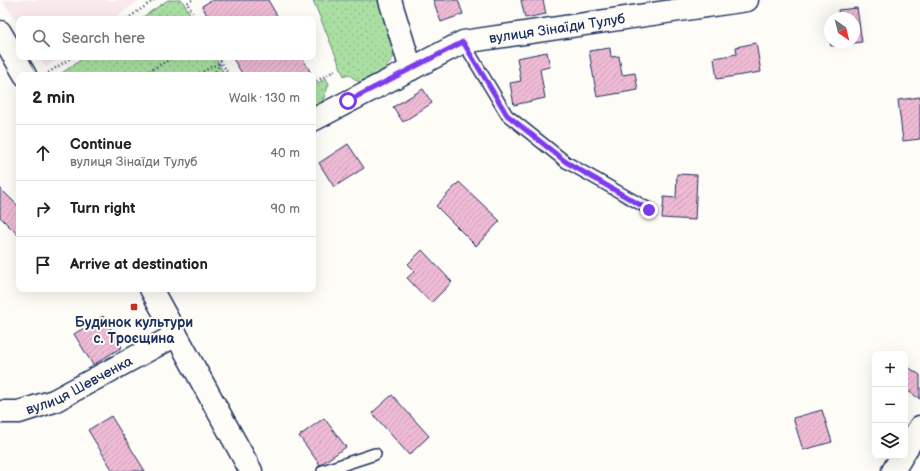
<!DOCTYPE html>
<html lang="en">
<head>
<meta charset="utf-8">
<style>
	:root { --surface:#fff; --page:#f6f6f6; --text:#222; --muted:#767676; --line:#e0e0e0 }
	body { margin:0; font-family:"Balsamiq Sans",sans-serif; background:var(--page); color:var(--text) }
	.controls { position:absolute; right:12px; bottom:12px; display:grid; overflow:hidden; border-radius:8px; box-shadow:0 4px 16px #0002 }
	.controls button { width:36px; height:36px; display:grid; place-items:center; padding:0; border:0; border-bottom:1px solid var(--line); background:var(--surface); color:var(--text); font:20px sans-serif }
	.compass { position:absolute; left:824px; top:12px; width:36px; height:36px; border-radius:50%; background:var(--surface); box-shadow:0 4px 16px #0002; rotate:145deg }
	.stop { position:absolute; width:12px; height:12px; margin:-9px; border:3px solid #7c3aed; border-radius:50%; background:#fff }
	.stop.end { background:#7c3aed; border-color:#fff; box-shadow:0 1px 4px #0008 }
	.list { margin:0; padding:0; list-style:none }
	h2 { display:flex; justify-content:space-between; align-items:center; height:52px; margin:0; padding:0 16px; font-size:17px }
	h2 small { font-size:13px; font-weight:400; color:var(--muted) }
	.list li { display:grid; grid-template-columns:26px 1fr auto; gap:12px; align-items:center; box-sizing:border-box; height:56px; padding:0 16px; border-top:1px solid var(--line) }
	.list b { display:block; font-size:15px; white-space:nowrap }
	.list p { margin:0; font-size:13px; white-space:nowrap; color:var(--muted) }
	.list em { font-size:13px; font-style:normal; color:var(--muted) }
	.icon { flex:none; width:22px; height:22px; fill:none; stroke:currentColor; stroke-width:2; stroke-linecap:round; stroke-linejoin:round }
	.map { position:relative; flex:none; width:920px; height:471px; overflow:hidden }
	.search { position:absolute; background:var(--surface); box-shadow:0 4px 16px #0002; left:16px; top:16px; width:300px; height:44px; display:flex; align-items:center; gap:10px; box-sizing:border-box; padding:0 14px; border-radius:8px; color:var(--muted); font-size:15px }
	.panel { position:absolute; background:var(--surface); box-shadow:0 4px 16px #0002; left:16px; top:72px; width:300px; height:220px; border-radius:8px }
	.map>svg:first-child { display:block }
</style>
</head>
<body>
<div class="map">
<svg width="920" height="471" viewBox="0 0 920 471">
	<defs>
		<pattern id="grass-dots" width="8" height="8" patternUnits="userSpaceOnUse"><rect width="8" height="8" fill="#aadfa2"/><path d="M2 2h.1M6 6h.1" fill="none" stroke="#92c08e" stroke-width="1.8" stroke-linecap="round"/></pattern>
		<pattern id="building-hatch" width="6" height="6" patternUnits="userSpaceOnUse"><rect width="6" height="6" fill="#efbad4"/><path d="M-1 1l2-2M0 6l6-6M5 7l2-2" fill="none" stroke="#cca0b8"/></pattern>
	</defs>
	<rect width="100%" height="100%" fill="#fdfcf7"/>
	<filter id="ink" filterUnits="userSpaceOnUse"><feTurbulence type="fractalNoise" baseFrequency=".025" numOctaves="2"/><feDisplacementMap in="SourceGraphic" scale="8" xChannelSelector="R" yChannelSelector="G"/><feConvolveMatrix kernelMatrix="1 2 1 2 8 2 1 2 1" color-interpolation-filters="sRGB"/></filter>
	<g filter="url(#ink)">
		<!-- built -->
		<g fill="#f9e8ec">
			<path d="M2,0H139L113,19H19V26Z"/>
			<path d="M39,57H60L46,67Z"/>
		</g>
		<!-- grass -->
		<g fill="url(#grass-dots)" stroke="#628780">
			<path d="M168,0H182L193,19H140Z"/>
			<path d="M313,0H384L397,43L393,58L383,71L359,82L348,74L344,76Z"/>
			<path d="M85,57H215L225,75H59Z"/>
			<path d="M326,78L329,84L322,103L313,108V86Z"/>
		</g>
		<!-- building -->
		<g fill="url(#building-hatch)" stroke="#1b2f5e">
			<path d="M212,0H268L279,19H209L202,6Z"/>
			<path d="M433,0H458L463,14L441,22Z"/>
			<path d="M521,0H543L546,14L525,18Z"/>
			<path d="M857,8L862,42L831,46L830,42H854V18H839L838,10Z"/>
			<path d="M756,43L761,72L717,79L714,58L737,54L736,47Z"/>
			<path d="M610,48L611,57L619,56L622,75L635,73L638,90L597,97L589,51Z"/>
			<path d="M547,52L550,67L540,69L545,98L514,105L510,83L521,81L517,58Z"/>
			<path d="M232,57H302L312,75H243Z"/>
			<path d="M423,89L432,103L403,122L393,107Z"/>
			<path d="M920,97V139L903,141L898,100Z"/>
			<path d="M348,144L364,168L334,187L319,163Z"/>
			<path d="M677,174L697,175L695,220L662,218L664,197L676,198Z"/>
			<path d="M459,182L500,221L476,246L436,206Z"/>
			<path d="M0,188L19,207V236L0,217Z"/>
			<path d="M422,250L452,282L431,303L407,278L415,271L408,264Z"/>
			<path d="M103,316L122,347L93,365L74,334Z"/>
			<path d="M905,365L920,375V399L905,389Z"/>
			<path d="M392,395L429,436L409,455L372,413Z"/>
			<path d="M822,410L832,442L803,450L793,418Z"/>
			<path d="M111,416L145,471H113L88,430Z"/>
			<path d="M324,418L346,447L320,465L299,436Z"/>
		</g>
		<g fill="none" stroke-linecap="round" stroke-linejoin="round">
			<defs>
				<g id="service">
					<path d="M463,42L507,115L566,162L649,209"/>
					<path d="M323,471L375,454"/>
				</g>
				<g id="minor">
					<path d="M390,0L411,69"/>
					<path id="s1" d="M313,120L463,42L747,0"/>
					<path id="s2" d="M0,412H19L54,401L176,335"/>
					<path d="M905,451L920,427"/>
					<path d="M893,471L902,456"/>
				</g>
				<g id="tertiary">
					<path d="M0,32L25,75"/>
					<path d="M151,289L251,471"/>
				</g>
			</defs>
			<!-- service casing -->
			<use href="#service" stroke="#1b2f5e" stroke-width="14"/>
			<!-- minor casing -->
			<use href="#minor" stroke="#1b2f5e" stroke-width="25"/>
			<!-- tertiary casing -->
			<use href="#tertiary" stroke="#1b2f5e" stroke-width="25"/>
			<!-- path -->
			<g stroke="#1b2f5e" stroke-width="2.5" stroke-dasharray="1 3" stroke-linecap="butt">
				<path d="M192,0L187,3L196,19"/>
				<path d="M127,19L154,0"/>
				<path d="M218,57L229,75"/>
				<path d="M45,75L72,57"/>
				<path d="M142,75L174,57"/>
				<path d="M196,75L221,62"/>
				<path d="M214,75L221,62"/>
				<path d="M313,83L336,70"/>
			</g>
			<!-- service -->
			<use href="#service" stroke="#fdfcf7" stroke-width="11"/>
			<!-- minor -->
			<use href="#minor" stroke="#fdfcf7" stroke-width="22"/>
			<!-- tertiary -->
			<use href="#tertiary" stroke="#fdfcf7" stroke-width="22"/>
		</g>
	</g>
	<g fill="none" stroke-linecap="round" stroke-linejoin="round" filter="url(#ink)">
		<!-- route -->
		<path stroke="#7c3aed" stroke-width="5" d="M348,101L463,42L507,115L566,162L649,210"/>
	</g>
	<!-- markers -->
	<rect fill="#c8321e" stroke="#fdfcf7" stroke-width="1.5" x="130" y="303" width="8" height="8" rx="2"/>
	<g text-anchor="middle" stroke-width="4" stroke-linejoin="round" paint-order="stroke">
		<!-- street labels -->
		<g font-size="14" fill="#1b2f5e" stroke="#fdfcf7">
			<text dy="5" stroke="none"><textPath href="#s1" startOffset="264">вулиця Зінаїди Тулуб</textPath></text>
			<text dy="5" stroke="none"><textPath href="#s2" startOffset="85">вулиця Шевченка</textPath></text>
		</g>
		<!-- poi labels -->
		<g font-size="14" font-weight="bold" fill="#1b2f5e" stroke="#fdfcf7">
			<text x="134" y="327">Будинок культури<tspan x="134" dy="16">с. Троєщина</tspan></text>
		</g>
	</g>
</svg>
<div class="controls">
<button>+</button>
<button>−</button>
<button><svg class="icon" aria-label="layers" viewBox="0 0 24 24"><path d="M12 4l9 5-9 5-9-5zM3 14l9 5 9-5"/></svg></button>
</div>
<svg class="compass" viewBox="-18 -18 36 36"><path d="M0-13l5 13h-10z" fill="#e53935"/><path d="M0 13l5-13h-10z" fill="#767676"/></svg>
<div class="stop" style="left:348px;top:101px"></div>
<div class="stop end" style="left:649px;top:210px"></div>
<div class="search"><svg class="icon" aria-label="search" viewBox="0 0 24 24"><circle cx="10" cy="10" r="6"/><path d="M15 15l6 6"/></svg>Search here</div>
<section class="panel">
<h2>2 min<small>Walk · 130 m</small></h2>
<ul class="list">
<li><svg class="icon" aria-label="ahead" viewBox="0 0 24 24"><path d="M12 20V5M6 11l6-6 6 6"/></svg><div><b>Continue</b><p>вулиця Зінаїди Тулуб</p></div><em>40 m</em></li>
<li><svg class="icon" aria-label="right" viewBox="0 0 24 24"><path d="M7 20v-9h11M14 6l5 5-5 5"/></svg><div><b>Turn right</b></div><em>90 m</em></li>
<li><svg class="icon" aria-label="arrive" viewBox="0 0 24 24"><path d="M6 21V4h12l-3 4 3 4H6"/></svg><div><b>Arrive at destination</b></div></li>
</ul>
</section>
</div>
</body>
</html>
